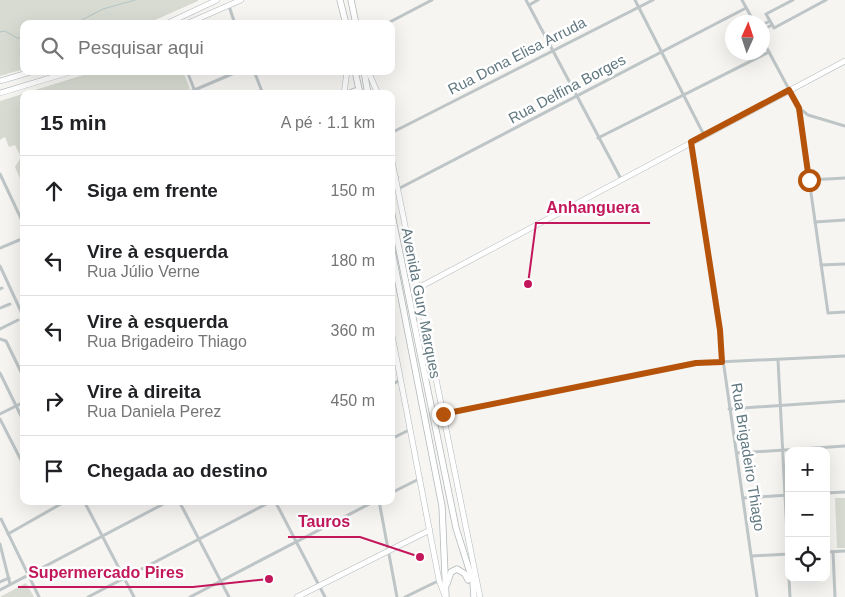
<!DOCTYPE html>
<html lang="pt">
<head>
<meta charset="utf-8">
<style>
	:root { --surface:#fff; --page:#f6f6f6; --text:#202124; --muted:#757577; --line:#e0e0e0 }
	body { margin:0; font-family:Arial,sans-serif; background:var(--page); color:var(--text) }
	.controls { position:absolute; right:15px; bottom:15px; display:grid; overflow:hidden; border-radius:10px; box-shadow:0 5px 20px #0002 }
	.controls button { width:45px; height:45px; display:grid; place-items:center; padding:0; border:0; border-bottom:1px solid var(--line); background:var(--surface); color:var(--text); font:25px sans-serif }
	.compass { position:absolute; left:725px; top:15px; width:45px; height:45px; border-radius:50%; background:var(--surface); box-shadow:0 5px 20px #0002; rotate:3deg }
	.stop { position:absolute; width:15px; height:15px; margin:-11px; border:4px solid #b45309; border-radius:50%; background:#fff }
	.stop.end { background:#b45309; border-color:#fff; box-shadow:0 1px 5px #0008 }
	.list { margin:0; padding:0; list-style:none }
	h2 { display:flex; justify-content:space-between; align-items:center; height:65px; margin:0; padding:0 20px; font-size:21px }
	h2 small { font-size:16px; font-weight:400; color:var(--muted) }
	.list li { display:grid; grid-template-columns:32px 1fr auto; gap:15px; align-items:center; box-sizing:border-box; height:70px; padding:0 20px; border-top:1px solid var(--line) }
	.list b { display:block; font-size:19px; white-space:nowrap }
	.list p { margin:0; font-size:16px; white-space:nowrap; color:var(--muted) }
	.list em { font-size:16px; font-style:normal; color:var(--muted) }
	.icon { flex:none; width:28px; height:28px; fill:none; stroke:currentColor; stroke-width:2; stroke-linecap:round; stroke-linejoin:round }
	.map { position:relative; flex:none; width:845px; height:597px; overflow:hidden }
	.search { position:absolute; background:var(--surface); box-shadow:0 5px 20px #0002; left:20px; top:20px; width:375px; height:55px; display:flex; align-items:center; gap:12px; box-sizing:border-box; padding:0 18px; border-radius:10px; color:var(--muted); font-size:19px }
	.panel { position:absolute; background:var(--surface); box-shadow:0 5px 20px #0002; left:20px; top:90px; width:375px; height:415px; border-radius:10px }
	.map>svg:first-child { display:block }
</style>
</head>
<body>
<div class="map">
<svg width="845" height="597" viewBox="0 0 845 597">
	<rect width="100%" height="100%" fill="#f6f5f2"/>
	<!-- green -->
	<g fill="#d7dbd1">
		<path d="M0,0H198V1L146,24H24V69L0,76Z"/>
		<path d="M96,71H183L190,89L178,94H24V188L15,167L21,157L15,145L9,147L5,137L0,140V101Z"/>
		<path d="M835,498H845V548H837Z"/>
		<path d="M26,583L34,597H0Z"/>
	</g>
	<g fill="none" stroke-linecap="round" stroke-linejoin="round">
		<!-- stream -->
		<g stroke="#b3c5c6" stroke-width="1">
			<path d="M74,24L103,9L135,0"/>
			<path d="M0,32L5,31L17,38H24"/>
		</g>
		<defs>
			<g id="secondary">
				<path d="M166,24L217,0"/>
				<path d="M186,24L241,0"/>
				<path d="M368,71L378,94"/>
				<path d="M0,81L34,71"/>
				<path d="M0,93L73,71"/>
				<path d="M344,94L347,71"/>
				<path d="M391,156L480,597"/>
				<path d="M418,288L845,61"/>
				<path d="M391,330L439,580L445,596"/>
				<path d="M297,597L430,530"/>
			</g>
			<g id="primary">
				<path d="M340,0L346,24"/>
				<path d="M351,0L356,24"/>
				<path d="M355,71L360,94"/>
				<path d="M364,71L368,94"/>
				<path d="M348,94L355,91L362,94"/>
				<path d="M391,170L395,177"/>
				<path d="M391,210L456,528L473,582L474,597"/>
				<path d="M391,246L442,506L446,597"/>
				<path d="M447,584L451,572L457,569L465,574L468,580"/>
			</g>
		</defs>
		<!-- secondary casing -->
		<use href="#secondary" stroke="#b1b9bc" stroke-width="6"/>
		<!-- primary casing -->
		<use href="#primary" stroke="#b2b8bb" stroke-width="7"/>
		<!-- street -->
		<g stroke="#bec5c7" stroke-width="3">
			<path d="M526,0L621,179"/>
			<path d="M635,0L704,135"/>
			<path d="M742,0L754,22"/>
			<path d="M793,0L766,14L774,28L826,0"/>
			<path d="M529,5L538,0"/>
			<path d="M229,6L235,24"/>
			<path d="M386,24L432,0"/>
			<path d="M762,25L770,21"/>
			<path d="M762,30L772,25"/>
			<path d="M762,39L799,108L808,115L845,126"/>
			<path d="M187,71L196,94"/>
			<path d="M254,71L263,94"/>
			<path d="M185,94L239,71"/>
			<path d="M799,108L828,313L845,312"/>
			<path d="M391,133L653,0"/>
			<path d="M598,138L769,52"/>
			<path d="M692,143L757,597"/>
			<path d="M0,174L24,225"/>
			<path d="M809,180L845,178"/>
			<path d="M398,189L746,8"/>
			<path d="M815,222L845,220"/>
			<path d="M0,248L24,238"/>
			<path d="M821,265L845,264"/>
			<path d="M0,266L24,318"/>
			<path d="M0,289L2,288"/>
			<path d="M0,308L10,304"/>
			<path d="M22,328L24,331"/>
			<path d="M0,329L18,320"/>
			<path d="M0,339L6,341L24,378"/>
			<path d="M778,360L789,573"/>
			<path d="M0,373L24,422"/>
			<path d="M391,385L400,380"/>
			<path d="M729,409L845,401"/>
			<path d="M0,414L24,402"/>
			<path d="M443,414L697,363L845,356"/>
			<path d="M0,419L24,466"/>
			<path d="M391,439L411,429"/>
			<path d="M737,453L845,446"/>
			<path d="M391,493L421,478"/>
			<path d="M826,493L845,492"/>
			<path d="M743,498L789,495"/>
			<path d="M84,501L134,597"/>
			<path d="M179,501L229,597"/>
			<path d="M275,501L325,597"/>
			<path d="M379,501L397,597"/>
			<path d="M1,519L39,597"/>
			<path d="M8,534L66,501"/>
			<path d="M0,544L10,584"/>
			<path d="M826,552L845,551"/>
			<path d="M833,552L835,597"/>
			<path d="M752,556L789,554"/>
			<path d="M789,578L790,597"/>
			<path d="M0,582L9,578"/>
			<path d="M0,590L169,501"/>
			<path d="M88,597L272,501"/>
			<path d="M190,597L375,501"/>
			<path d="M405,597L440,580"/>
		</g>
		<!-- secondary -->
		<use href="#secondary" stroke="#fff" stroke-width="5"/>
		<!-- primary -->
		<use href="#primary" stroke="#fff" stroke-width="5.5"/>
	</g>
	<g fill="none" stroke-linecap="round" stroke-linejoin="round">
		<!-- route -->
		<path stroke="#b45309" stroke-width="6" d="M443,414L696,363L722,362L720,330L691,142L789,90L799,108L809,180"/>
	</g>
	<g text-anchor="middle" stroke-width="5" stroke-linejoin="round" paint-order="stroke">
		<!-- street labels -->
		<g font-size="15" fill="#60777f" stroke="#fff">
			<text transform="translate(517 56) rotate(-27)" y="5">Rua Dona Elisa Arruda</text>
			<text transform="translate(567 89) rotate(-28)" y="5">Rua Delfina Borges</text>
			<text transform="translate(421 303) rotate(79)" y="5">Avenida Gury Marques</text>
			<text transform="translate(748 457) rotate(81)" y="5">Rua Brigadeiro Thiago</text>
		</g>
	</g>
	<!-- callouts -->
	<path fill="none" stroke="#c2185b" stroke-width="2" d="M528 284L536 223H650M420 557L360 537H288M269 579L193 587H18"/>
	<g fill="#c2185b" stroke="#fff" stroke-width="2">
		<circle cx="528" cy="284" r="5"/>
		<circle cx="420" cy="557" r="5"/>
		<circle cx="269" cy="579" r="5"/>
	</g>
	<g font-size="16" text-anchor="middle" font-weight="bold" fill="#c2185b" stroke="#fff" stroke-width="5" stroke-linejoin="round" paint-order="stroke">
		<text x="593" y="213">Anhanguera</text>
		<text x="324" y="527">Tauros</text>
		<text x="106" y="578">Supermercado Pires</text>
	</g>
</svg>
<div class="controls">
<button>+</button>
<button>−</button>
<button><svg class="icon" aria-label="locate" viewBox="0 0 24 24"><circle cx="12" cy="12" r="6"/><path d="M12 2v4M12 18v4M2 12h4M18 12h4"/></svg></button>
</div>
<svg class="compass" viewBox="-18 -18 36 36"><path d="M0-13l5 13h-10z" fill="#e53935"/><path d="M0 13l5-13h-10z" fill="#757577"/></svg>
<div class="stop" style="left:809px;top:180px"></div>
<div class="stop end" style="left:443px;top:414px"></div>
<div class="search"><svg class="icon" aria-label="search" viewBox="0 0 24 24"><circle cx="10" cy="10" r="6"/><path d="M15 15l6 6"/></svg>Pesquisar aqui</div>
<section class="panel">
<h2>15 min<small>A pé · 1.1 km</small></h2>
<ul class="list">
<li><svg class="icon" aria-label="ahead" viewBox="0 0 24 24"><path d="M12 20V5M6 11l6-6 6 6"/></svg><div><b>Siga em frente</b></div><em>150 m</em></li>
<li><svg class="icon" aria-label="left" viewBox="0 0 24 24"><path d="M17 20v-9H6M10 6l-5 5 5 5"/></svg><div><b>Vire à esquerda</b><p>Rua Júlio Verne</p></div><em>180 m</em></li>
<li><svg class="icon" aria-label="left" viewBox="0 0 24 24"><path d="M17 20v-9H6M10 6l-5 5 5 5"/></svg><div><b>Vire à esquerda</b><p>Rua Brigadeiro Thiago</p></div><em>360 m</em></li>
<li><svg class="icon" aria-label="right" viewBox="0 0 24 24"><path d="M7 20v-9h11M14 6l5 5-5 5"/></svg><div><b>Vire à direita</b><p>Rua Daniela Perez</p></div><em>450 m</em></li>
<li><svg class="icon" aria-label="arrive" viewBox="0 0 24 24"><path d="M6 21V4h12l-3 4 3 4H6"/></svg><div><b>Chegada ao destino</b></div></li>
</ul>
</section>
</div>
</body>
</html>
